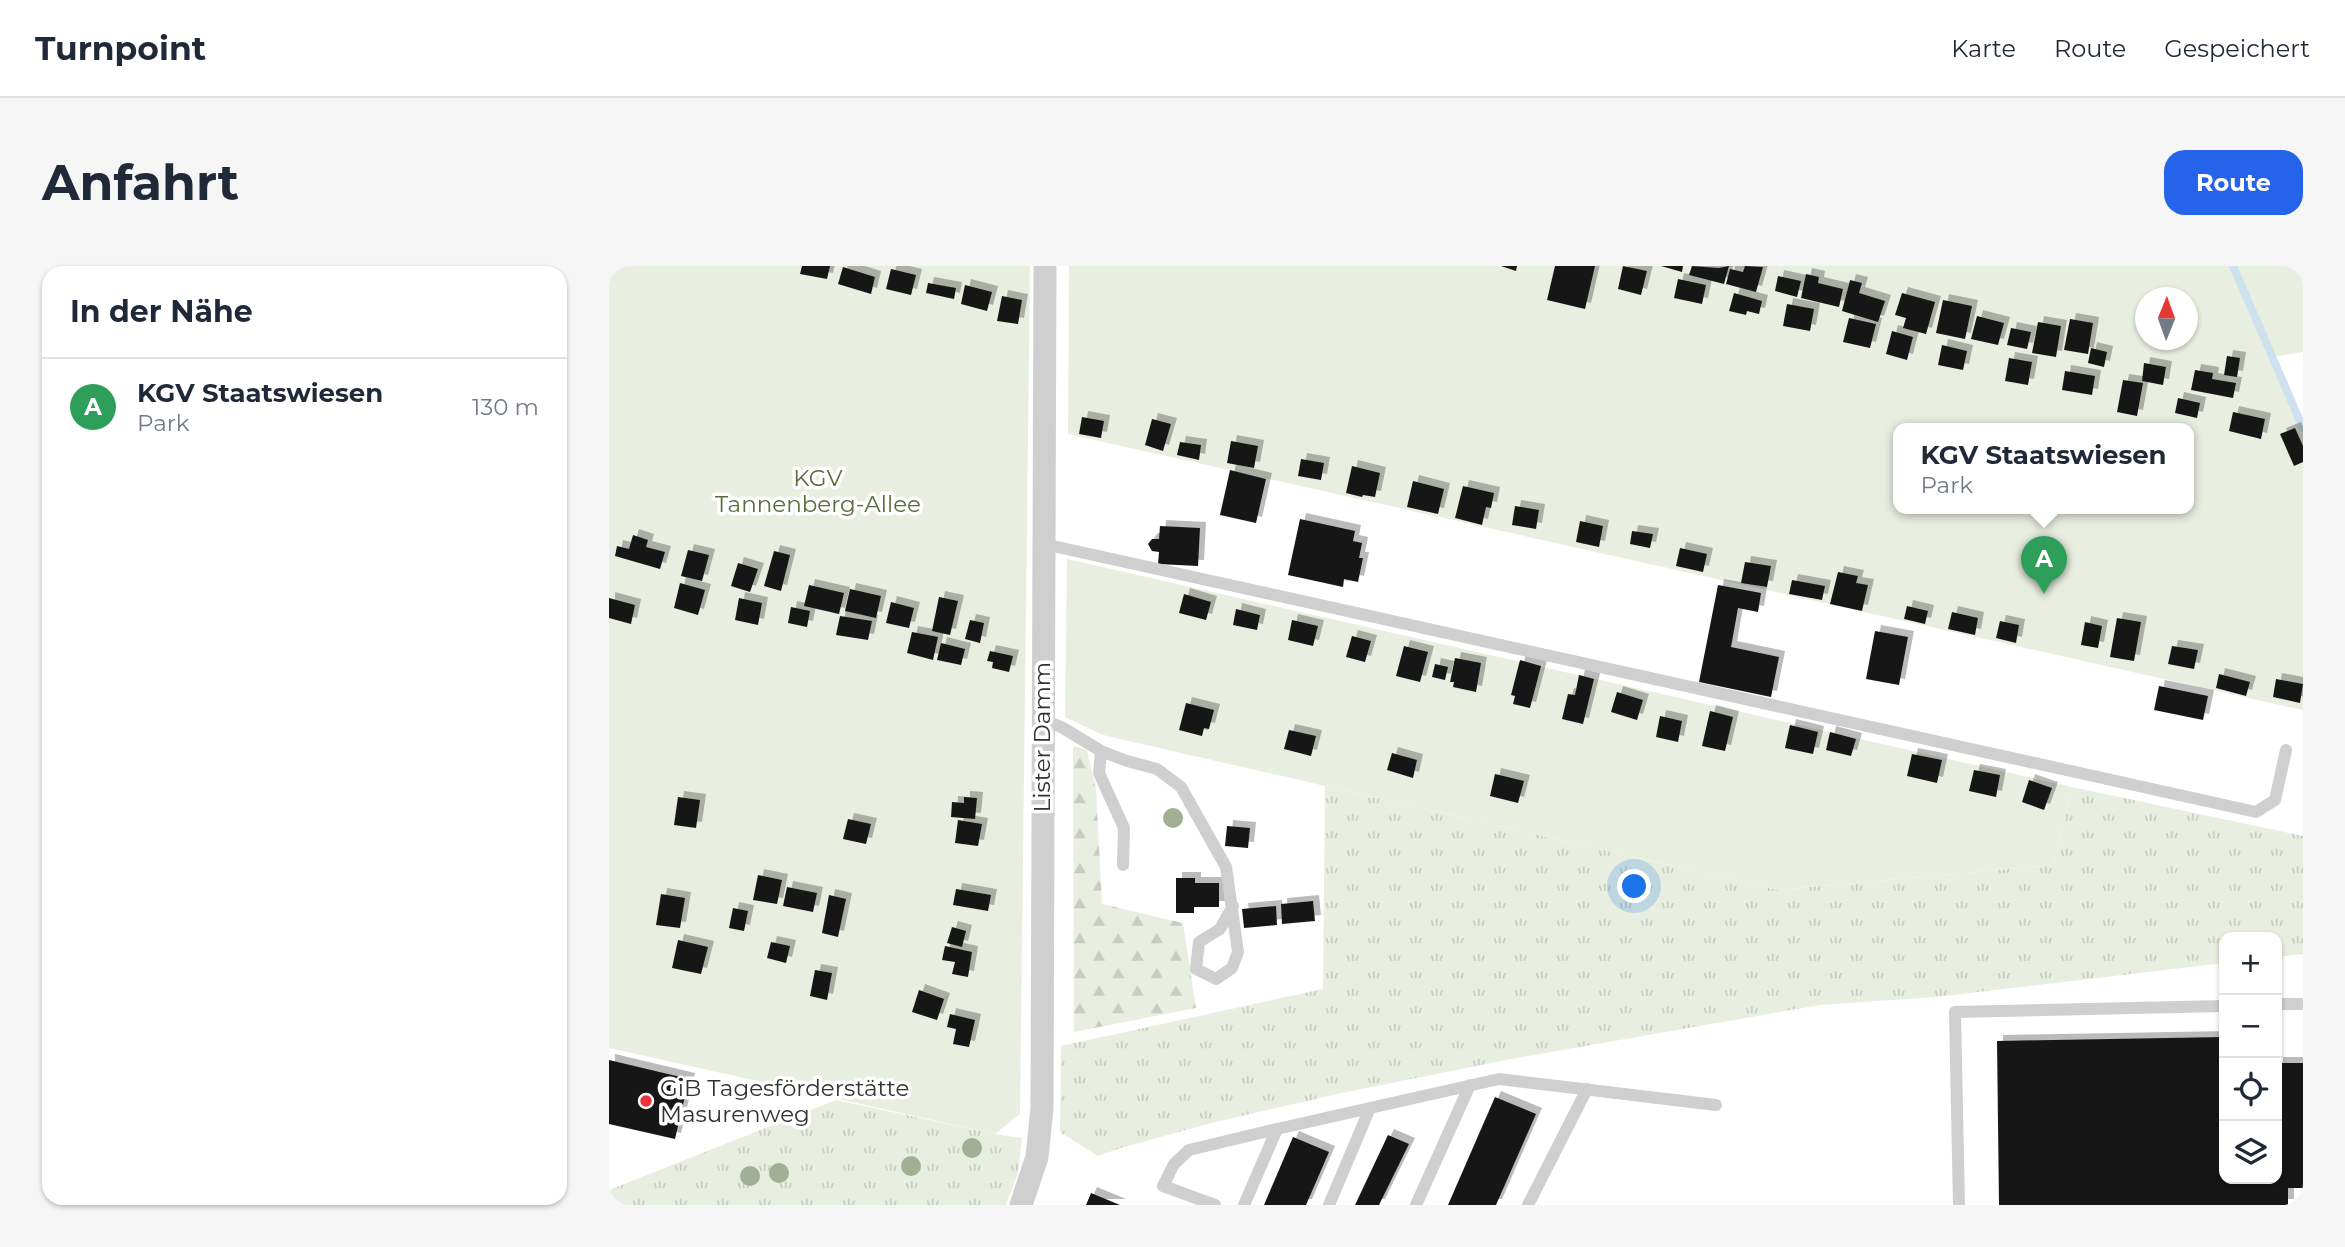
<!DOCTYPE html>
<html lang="de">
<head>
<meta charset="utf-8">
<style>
	:root { --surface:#fff; --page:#f6f6f7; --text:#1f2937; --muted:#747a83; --line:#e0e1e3; --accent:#2563eb }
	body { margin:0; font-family:Montserrat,sans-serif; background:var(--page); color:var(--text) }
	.controls { position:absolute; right:21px; bottom:21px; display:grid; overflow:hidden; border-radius:14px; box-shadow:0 2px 5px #0004 }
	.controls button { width:63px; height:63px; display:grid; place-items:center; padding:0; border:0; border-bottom:2px solid var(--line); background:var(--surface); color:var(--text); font:35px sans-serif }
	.compass { position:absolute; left:1526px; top:21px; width:63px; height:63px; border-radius:50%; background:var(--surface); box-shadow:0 2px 5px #0004; rotate:1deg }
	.you { position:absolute; left:1026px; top:621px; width:24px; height:24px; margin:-18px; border:5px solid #fff; border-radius:50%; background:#1a73e8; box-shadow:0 0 0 10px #1a73e833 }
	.badge { display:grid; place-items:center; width:46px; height:46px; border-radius:50%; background:var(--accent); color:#fff; font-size:23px; font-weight:700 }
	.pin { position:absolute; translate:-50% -58px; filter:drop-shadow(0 2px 4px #0008) }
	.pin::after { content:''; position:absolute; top:37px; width:24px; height:21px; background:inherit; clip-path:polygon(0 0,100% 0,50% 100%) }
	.popup { position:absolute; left:1284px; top:157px; width:301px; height:91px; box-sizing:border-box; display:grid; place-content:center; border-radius:14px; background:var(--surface); filter:drop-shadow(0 2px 5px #0005); font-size:23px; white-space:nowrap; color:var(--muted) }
	.popup b { font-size:26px; color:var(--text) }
	.popup::after { content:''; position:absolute; left:50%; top:100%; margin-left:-14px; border:14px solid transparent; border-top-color:var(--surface) }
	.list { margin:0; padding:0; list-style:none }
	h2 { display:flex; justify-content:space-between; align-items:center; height:91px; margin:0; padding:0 28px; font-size:30px }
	h2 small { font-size:23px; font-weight:400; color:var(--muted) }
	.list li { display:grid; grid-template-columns:46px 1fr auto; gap:21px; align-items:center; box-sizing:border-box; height:98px; padding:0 28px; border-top:2px solid var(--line) }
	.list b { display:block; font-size:26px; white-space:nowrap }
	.list p { margin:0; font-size:23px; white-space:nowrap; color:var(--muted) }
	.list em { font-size:23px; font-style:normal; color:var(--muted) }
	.icon { flex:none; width:38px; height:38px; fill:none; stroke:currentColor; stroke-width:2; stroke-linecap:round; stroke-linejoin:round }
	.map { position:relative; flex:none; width:1694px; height:939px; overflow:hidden; border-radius:21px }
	header { display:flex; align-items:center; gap:42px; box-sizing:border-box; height:98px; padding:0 35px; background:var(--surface); border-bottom:2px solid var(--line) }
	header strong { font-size:33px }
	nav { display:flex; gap:38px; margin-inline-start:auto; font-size:24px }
	.intro { display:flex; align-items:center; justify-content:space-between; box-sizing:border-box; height:168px; padding:0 42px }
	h1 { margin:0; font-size:49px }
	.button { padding:18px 32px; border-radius:21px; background:var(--accent); color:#fff; font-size:24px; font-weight:700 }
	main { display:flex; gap:42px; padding:0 42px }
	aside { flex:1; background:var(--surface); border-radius:21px; box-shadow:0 2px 5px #0004 }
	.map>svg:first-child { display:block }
</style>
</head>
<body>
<header>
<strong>Turnpoint</strong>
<nav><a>Karte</a><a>Route</a><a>Gespeichert</a></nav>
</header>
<div class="intro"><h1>Anfahrt</h1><a class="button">Route</a></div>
<main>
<aside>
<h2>In der Nähe<small></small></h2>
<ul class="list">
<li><span class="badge" style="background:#2e9e5b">A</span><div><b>KGV Staatswiesen</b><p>Park</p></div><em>130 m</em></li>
</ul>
</aside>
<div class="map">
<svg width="1694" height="939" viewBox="0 0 1694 939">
	<defs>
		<pattern id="grass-tufts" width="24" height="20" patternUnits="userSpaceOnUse" patternTransform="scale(1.75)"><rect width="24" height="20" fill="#e8efe0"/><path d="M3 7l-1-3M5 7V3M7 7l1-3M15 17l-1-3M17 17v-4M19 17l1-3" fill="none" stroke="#c7cdc1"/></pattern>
		<pattern id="forest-firs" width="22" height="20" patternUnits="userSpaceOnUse" patternTransform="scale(1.75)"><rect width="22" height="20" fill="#e8efe0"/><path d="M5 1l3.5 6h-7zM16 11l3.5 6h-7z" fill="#c7cdc1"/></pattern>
		<filter id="shadow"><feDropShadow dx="6" dy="-6" stdDeviation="0" flood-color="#0004"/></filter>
	</defs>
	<rect width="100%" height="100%" fill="#fff"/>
	<!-- grass -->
	<g fill="url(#grass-tufts)">
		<path d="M716,520L1169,624L1445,599L1463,521L1694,570V688L1668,691V671H1615V697L1327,731L1211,739L902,793L728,828L602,857L512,882L489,890L451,866L452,780L714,723Z"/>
		<path d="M227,834L386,868L413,872L409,907L397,939H0V924Z"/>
	</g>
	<!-- forest -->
	<path fill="url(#forest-firs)" d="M464,480L478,484L487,523L493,638L574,657L587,742L465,766Z"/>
	<!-- garden -->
	<g fill="#e8efe0" fill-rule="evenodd">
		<path d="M0,0H421L411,848L386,868L0,782Z"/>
		<path d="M460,0H1694V86L1663,91L1694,162V444L459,168ZM1536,32H1578V74H1536ZM1290,162H1580V242H1290Z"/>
		<path d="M458,293L1463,521L1445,599L1169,624L494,469L456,451Z"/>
	</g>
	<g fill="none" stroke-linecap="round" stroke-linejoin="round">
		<!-- stream -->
		<path stroke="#cde1ee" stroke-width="8" d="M1624,0L1694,162"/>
	</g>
	<!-- building -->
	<g fill="#191919" filter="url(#shadow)">
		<path d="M193,0H221L218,13L191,8Z"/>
		<path d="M892,0H908L907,5Z"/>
		<path d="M946,0H986L976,43L938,34Z"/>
		<path d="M1014,0L1038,5L1032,29L1009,23Z"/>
		<path d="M1052,0H1074L1073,6Z"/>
		<path d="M1083,0L1110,2L1120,0L1115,18L1080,9Z"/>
		<path d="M1136,0L1154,1L1147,26L1117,18L1121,3L1134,6Z"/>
		<path d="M234,1L266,11L262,28L229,18Z"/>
		<path d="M282,3L307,9L302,29L277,23Z"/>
		<path d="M1197,8L1210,11L1209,17L1234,23L1230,41L1192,32Z"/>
		<path d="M1169,10L1192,15L1188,31L1166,25Z"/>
		<path d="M1069,13L1097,19L1093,38L1065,32Z"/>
		<path d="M1241,14L1253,17L1250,27L1276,35L1269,56L1233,45Z"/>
		<path d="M319,17L347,22L345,33L317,27Z"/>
		<path d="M356,19L383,26L378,45L352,38Z"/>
		<path d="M1125,27L1153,35L1150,48L1138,45L1137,49L1120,45Z"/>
		<path d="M1293,27L1326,36L1317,68L1294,62L1297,52L1286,49Z"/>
		<path d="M393,30L413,34L409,58L388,55Z"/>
		<path d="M1334,34L1363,40L1356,73L1327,67Z"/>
		<path d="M1178,38L1205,43L1201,65L1174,60Z"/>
		<path d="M1368,50L1395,57L1389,79L1362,73Z"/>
		<path d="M1240,52L1267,58L1261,82L1234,76Z"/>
		<path d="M1461,53L1484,57L1479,88L1455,84Z"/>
		<path d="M1429,56L1452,60L1447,91L1423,87Z"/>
		<path d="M1402,62L1422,66L1418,83L1398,79Z"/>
		<path d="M1283,65L1304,71L1298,94L1277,88Z"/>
		<path d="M1333,79L1358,85L1354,104L1329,99Z"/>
		<path d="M1482,82L1498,86L1495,101L1479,97Z"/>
		<path d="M1618,90L1631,92L1628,111L1615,109Z"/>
		<path d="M1400,92L1423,96L1419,119L1396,115Z"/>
		<path d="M1535,97L1557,101L1554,119L1533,115Z"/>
		<path d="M1586,104L1604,107L1603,113L1627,117L1624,132L1582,124Z"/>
		<path d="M1456,105L1486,110L1483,129L1453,124Z"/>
		<path d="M1514,114L1534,117L1528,150L1508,146Z"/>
		<path d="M1569,132L1591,137L1588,152L1566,147Z"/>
		<path d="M1624,146L1656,153L1652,173L1620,165Z"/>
		<path d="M473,151L495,155L492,172L470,168Z"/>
		<path d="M543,153L562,158L554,185L536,179Z"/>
		<path d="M1686,162L1694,180V196L1685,200L1671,168Z"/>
		<path d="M622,175L649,180L645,202L618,197Z"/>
		<path d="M571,176L592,179L590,194L568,189Z"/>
		<path d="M692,193L715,197L712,214L689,210Z"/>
		<path d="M743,200L771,207L766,231L754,229L753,231L737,227Z"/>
		<path d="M621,204L657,213L647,257L611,249Z"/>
		<path d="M804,215L835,223L829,248L798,241Z"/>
		<path d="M854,220L885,227L882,242L877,241L873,259L846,252Z"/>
		<path d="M906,240L930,244L927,263L903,259Z"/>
		<path d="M691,253L746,265L744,275L753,277L750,292H754L749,316L735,313L734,321L679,309Z"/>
		<path d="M971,255L994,260L990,281L967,276Z"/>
		<path d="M551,260L591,262L589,300L549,298L550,286L543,285L539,278L543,273H550Z"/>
		<path d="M1023,265L1044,268L1041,282L1021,278Z"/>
		<path d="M24,269L39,274L37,281L56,286L51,303L6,290L8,280L20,283Z"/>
		<path d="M1071,282L1098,288L1094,306L1067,300Z"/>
		<path d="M79,284L100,289L93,315L72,310Z"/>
		<path d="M165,285L181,289L172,325L155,320Z"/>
		<path d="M1136,296L1162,300L1158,321L1132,317Z"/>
		<path d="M129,297L149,303L141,326L122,320Z"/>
		<path d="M1229,306L1249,310L1247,317L1259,319L1253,345L1221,338Z"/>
		<path d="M1183,314L1216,320L1213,334L1180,328Z"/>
		<path d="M71,317L96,324L89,349L65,342Z"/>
		<path d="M200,319L235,327L230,348L195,340Z"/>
		<path d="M1109,319L1152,327L1149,346L1129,342L1122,381L1170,391L1162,431L1090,416Z"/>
		<path d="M241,323L272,330L267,352L236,345Z"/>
		<path d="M575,328L602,336L597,354L570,347Z"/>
		<path d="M330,331L349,335L341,369L323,365Z"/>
		<path d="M0,332L26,339L22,358L0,352Z"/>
		<path d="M130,332L153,337L149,359L126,354Z"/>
		<path d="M282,336L305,342L300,362L277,357Z"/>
		<path d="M1298,340L1319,345L1316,358L1295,353Z"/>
		<path d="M182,341L201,345L198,361L179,357Z"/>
		<path d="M627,343L651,349L648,364L624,359Z"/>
		<path d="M1343,346L1369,352L1366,369L1339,363Z"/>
		<path d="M231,350L263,355L259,374L227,369Z"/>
		<path d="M1508,352L1532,356L1525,395L1501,391Z"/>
		<path d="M361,354L375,357L371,377L356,373Z"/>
		<path d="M683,354L709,360L704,380L679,374Z"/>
		<path d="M1391,355L1410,359L1407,377L1387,372Z"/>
		<path d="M1476,356L1493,360L1489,382L1472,379Z"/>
		<path d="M1266,365L1299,371L1290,419L1257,413Z"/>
		<path d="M303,366L329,371L324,394L298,387Z"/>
		<path d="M743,370L762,375L756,396L737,391Z"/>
		<path d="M332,377L356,383L352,399L328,394Z"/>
		<path d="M795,380L819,386L811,416L787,410Z"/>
		<path d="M1563,380L1589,384L1585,403L1559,398Z"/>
		<path d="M381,385L404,390L400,406L383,402L384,396L378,395Z"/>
		<path d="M846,392L872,397L867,426L844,421L845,416H841Z"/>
		<path d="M911,394L932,400L921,442L904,438L906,430L902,429Z"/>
		<path d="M826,398L839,401L836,414L823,411Z"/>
		<path d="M1610,408L1641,416L1637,430L1607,422Z"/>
		<path d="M970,409L985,413L974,458L953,453L959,428L966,429Z"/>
		<path d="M1667,413L1694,418L1691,437L1664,431Z"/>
		<path d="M1550,420L1599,430L1594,454L1545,444Z"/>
		<path d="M1008,426L1034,434L1028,454L1002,446Z"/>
		<path d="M577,437L605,444L600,463L595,462L593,470L570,464Z"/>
		<path d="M1101,445L1124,451L1116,485L1093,480Z"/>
		<path d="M1051,450L1073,455L1069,476L1047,471Z"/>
		<path d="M1181,459L1209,466L1204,488L1176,482Z"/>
		<path d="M680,464L707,470L702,490L675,483Z"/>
		<path d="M1221,466L1247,473L1242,490L1217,484Z"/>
		<path d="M783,487L808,494L804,512L778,504Z"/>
		<path d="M1303,488L1333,494L1328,517L1298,510Z"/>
		<path d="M1365,504L1391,509L1387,531L1360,525Z"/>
		<path d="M886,508L915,515L909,537L881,530Z"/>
		<path d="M1420,514L1443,522L1435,544L1413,536Z"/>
		<path d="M69,531L91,534L87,562L65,559Z"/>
		<path d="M355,531L368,532L366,553L342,551L343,536L355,537Z"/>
		<path d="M239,553L262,558L257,578L234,573Z"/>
		<path d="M349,554L373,558L369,580L346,577Z"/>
		<path d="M618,560L641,562L639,582L616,580Z"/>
		<path d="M149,609L173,614L168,638L144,634Z"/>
		<path d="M567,612H586V617H610V641H585V647H567Z"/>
		<path d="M178,621L208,627L204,646L174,640Z"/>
		<path d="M347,623L382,629L379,645L344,639Z"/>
		<path d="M52,628L76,632L71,662L47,659Z"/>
		<path d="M220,629L237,633L229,671L213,667Z"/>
		<path d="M704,635L706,655L673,658L672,638Z"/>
		<path d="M667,640L668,659L635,662L633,643Z"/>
		<path d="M124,642L139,645L135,665L120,662Z"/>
		<path d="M343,661L357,665L353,681L338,677Z"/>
		<path d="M69,674L99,681L92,708L63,702Z"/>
		<path d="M162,676L181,680L177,697L158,692Z"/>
		<path d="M336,680L363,686L359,711L343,708L346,696L333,694Z"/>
		<path d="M206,704L223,707L218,734L201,730Z"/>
		<path d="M310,724L335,733L328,754L303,746Z"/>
		<path d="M341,748L366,754L360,781L344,778L347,763L338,761Z"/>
		<path d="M1615,771V913H1668V797H1694V922H1679V939H1390L1388,775Z"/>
		<path d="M0,794L80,813L66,873L0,858Z"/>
		<path d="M886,831L927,848L887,939H839Z"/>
		<path d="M779,869L800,878L770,939H746Z"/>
		<path d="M684,871L720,886L697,939H655Z"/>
		<path d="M482,927L511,939H477Z"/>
	</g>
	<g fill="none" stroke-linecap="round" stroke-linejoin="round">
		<!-- service -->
		<g stroke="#cfcfcf" stroke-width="12">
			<path d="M435,278L1647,546L1666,534L1677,484"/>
			<path d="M433,453L454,462L492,485L518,495L548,503L572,521L617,601L629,686L623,702L607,713L587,703L590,676L611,663L624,640"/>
			<path d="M492,485L490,507L515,562L514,599"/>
			<path d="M1668,738H1694"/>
			<path d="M606,939L554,920L565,898L580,884L668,863"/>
			<path d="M635,939L668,863L761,842"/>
			<path d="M720,939L761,842L890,813L1107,839"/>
			<path d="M807,939L861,819"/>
			<path d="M919,939L978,823"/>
			<path d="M1350,939L1346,746L1615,740"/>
		</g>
		<!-- minor -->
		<path stroke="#cfcfcf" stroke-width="23" d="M412,939L428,891L433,842L436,0"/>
	</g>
	<!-- trees -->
	<g fill="#a1b094">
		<circle cx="564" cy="552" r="10"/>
		<circle cx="363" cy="882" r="10"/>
		<circle cx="302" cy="900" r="10"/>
		<circle cx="170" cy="907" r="10"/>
		<circle cx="141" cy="910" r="10"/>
	</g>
	<!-- markers -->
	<circle fill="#eb323d" stroke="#fff" stroke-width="2.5" cx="37" cy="835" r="7"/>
	<g text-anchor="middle" stroke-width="7" stroke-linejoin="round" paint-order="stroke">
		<!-- park labels -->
		<g font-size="23" fill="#54703d" stroke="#fff">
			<text x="209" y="220">KGV<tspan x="209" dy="26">Tannenberg-Allee</tspan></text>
		</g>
		<!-- street labels -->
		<g font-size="23" fill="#323232" stroke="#fff">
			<text transform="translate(433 471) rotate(-90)" y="8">Lister Damm</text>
		</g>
		<!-- poi labels -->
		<g font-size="23" fill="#323232" stroke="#fff" text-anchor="start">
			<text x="51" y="830">GiB Tagesförderstätte<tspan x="51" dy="26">Masurenweg</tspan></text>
		</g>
	</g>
</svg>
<div class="controls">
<button>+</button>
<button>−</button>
<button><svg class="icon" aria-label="locate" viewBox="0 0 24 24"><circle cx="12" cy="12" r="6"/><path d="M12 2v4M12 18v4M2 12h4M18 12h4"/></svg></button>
<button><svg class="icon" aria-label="layers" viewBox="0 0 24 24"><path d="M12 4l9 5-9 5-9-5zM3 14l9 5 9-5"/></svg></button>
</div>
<svg class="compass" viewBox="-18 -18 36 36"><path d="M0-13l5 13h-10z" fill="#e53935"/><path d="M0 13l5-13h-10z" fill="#747a83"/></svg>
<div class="you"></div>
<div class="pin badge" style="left:1435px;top:328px;background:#2e9e5b">A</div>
<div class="popup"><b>KGV Staatswiesen</b>Park</div>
</div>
</main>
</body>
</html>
